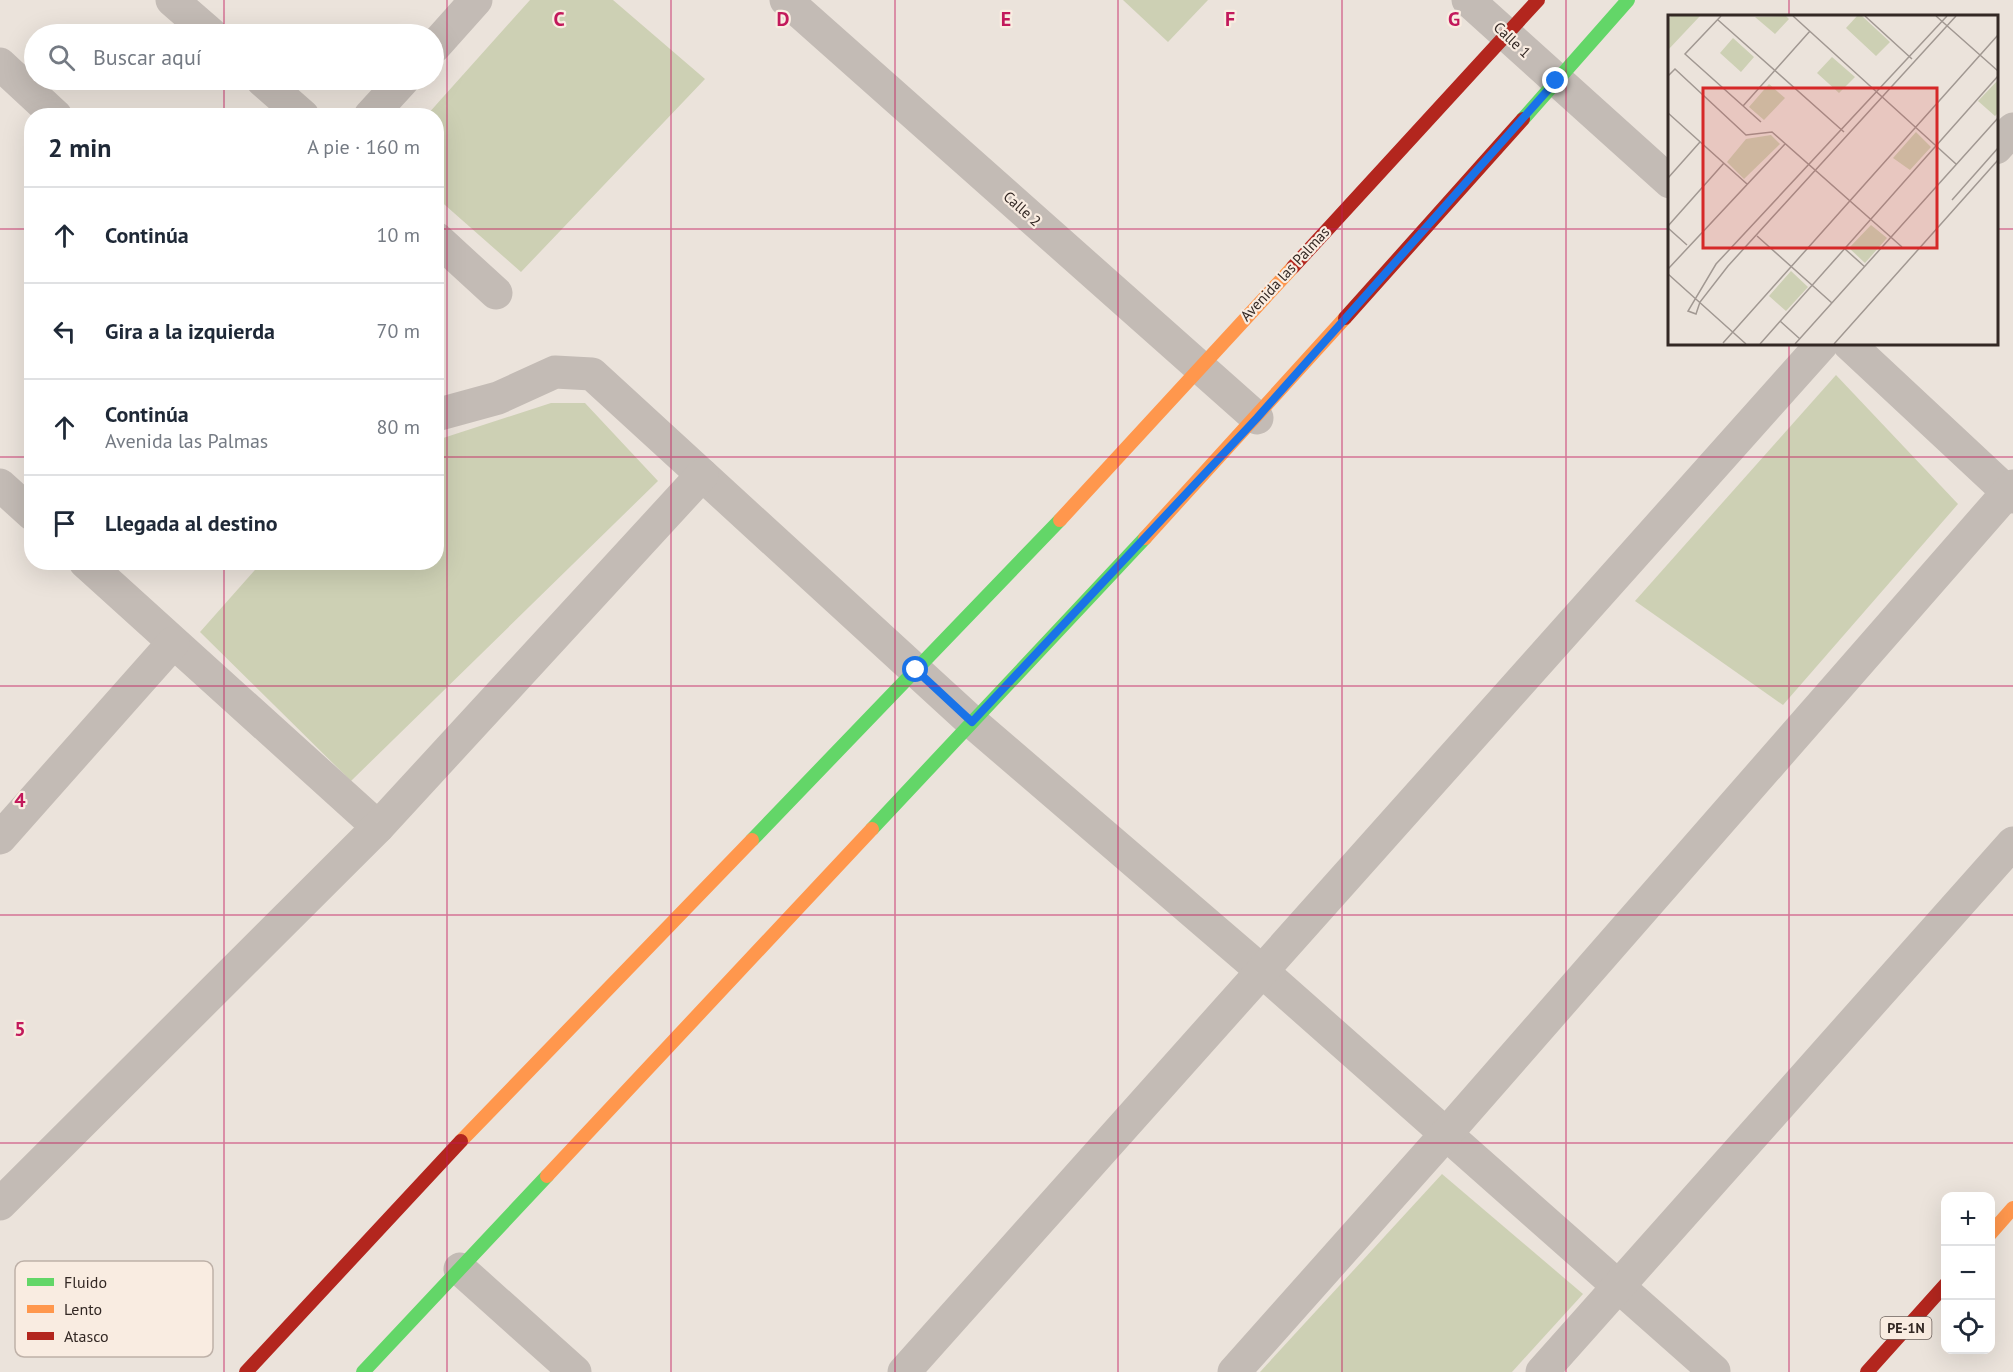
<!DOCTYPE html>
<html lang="es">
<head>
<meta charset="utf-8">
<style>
	:root { --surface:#fff; --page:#f6f6f7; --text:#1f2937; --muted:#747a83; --line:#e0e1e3 }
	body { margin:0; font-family:"PT Sans",sans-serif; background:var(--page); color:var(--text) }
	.controls { position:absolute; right:18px; bottom:18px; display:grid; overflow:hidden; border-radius:12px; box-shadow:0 6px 24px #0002 }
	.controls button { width:54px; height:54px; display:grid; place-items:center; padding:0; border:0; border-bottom:2px solid var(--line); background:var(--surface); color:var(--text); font:30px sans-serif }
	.stop { position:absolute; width:18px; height:18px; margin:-14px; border:4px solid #1a73e8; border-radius:50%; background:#fff }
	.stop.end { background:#1a73e8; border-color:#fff; box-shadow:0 2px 6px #0008 }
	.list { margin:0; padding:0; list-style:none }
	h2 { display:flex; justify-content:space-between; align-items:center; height:78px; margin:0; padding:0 24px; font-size:26px }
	h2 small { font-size:20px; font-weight:400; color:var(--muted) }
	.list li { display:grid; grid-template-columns:39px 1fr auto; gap:18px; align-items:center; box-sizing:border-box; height:96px; padding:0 24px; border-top:2px solid var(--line) }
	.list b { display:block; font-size:22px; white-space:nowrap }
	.list p { margin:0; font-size:20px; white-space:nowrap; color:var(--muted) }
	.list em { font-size:20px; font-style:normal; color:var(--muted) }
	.icon { flex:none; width:33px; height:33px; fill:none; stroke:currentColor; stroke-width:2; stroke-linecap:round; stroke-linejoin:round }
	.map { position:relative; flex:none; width:2013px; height:1372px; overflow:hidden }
	.search { position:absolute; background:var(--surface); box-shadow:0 6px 24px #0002; left:24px; top:24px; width:420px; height:66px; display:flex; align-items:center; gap:15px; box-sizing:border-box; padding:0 21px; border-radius:33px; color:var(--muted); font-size:22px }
	.panel { position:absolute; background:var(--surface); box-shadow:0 6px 24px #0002; left:24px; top:108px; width:420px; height:462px; border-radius:24px }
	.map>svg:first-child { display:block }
</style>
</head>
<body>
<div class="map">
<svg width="2013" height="1372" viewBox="0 0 2013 1372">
	<rect width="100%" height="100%" fill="#ebe3db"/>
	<!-- green -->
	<g fill="#cdd0b4">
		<path d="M530,0H613L705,79L521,272L437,198L436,116L427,115Z"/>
		<path d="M1123,0H1208L1168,42Z"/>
		<path d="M1836,375L1958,504L1783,705L1635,601Z"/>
		<path d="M551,403H585L658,481L351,781L200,632L261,563L436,562L437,440Z"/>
		<path d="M1442,1174L1583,1294L1512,1372H1260Z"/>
	</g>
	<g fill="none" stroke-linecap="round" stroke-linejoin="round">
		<!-- street -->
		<g stroke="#c3bbb5" stroke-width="33">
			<path d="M172,0L211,34"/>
			<path d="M786,0L1257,418"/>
			<path d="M1468,0L1670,182"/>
			<path d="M434,47L476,0"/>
			<path d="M0,64L56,116"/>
			<path d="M262,80L303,116"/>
			<path d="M370,116L403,80"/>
			<path d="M1996,148L2013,129"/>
			<path d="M436,238L496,293"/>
			<path d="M1849,344L2013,497"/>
			<path d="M436,415L498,398L555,372L592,374L972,722L1263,972L1714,1371"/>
			<path d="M0,485L32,514"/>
			<path d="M85,562L378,827"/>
			<path d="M0,838L173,643"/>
			<path d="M0,1204L378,827L702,475"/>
			<path d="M460,1269L575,1372"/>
			<path d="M904,1372L1822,344"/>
			<path d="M1234,1372L1446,1134L2013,486"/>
			<path d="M1542,1372L2013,843"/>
		</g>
		<!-- fast -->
		<g stroke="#63d668" stroke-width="14">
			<path d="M1523,119L1628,0"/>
			<path d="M872,829L1145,538"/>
			<path d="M752,840L1060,520"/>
			<path d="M363,1372L547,1176"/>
		</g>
		<!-- slow -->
		<g stroke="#ff974d" stroke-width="14">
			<path d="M1060,520L1293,267"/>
			<path d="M1145,538L1345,318"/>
			<path d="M461,1141L752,840"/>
			<path d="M547,1176L872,829"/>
			<path d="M1990,1234L2013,1208"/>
		</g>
		<!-- jam -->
		<g stroke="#b3261e" stroke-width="14">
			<path d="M1293,267L1538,0"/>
			<path d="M1345,318L1523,119"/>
			<path d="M246,1372L461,1141"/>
			<path d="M1867,1372L1946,1284"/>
		</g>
	</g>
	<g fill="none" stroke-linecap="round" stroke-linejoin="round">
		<!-- route -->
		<path stroke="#1a73e8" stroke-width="8" d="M916,670L972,722L1257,418L1556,81"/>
	</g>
	<!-- grid -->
	<path fill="none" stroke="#c2185b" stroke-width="1.5" stroke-opacity="0.55" d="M224,0V34M447,0V1372M671,0V1372M895,0V1372M1118,0V1372M1342,0V1372M1566,0V1372M1789,0V16M224,80V116M0,229H32M436,229H1670M1996,229H2013M1789,344V1372M0,457H32M436,457H2013M224,562V1372M0,686H2013M0,915H2013M0,1143H2013"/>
	<g text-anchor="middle" stroke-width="4.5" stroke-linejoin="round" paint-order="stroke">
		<!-- shield labels -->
		<rect fill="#f9ece1" stroke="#6e635d" stroke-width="1.5" x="1880.5" y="1317" width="51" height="22" rx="4.5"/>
		<g font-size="14" font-weight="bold" fill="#332824">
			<text x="1906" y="1333">PE-1N</text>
		</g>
		<!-- street labels -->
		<g font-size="15" fill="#332824" stroke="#f9ece1">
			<text transform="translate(1512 40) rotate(43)" y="5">Calle 1</text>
			<text transform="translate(1022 209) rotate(42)" y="5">Calle 2</text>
			<text transform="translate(1285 274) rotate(-47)" y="5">Avenida las Palmas</text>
		</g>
	</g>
	<!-- overview -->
	<g transform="translate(1668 15)">
		<rect width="330" height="330" fill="#ebe3db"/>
		<path d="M3,1H32L0,35V5ZM118,1L121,4L107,19L87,2ZM189,1H194L222,27L208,41L178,13ZM65,23L86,42L73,57L52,38ZM164,42L187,62L171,78L149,58ZM330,65V98L327,101L310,86ZM101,69L117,83L96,105L81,92ZM248,117L263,132L242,155L225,143ZM103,120L112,129L76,164L59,147L78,124ZM203,210L219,223L197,248L181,233ZM123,256L140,272L118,296L101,281Z" fill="#cdd0b4"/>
		<path fill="none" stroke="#a19892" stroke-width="1.5" d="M53,1L17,39L93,107M125,1L288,149M197,1L244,44M268,1L330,56M279,1L48,249L20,296L28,299L32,287L60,251L288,1M50,5L176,117M0,61L7,54L78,120L104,117L234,232M75,91L142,16M0,98L79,169M0,163L32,127M284,185L330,133M0,211L56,148M0,213L19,230M89,221L164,288M177,234L197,252M0,254L117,129M0,259L78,329M112,306L132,324M55,328L330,20M92,329L330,61M127,329L330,103M166,329L330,145"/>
		<path fill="#d62828" fill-opacity="0.15" stroke="#d62828" stroke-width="3" d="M35,73H269V233H35Z"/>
		<rect width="330" height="330" fill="none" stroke="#332824" stroke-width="3"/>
	</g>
	<!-- legend -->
	<rect x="15" y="1261" width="198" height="96" rx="9" fill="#f9ece1" stroke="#beb1a8" stroke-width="1.5"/>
	<rect x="27" y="1278" width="27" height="8" fill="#63d668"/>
	<rect x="27" y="1305" width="27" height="8" fill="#ff974d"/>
	<rect x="27" y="1332" width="27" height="8" fill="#b3261e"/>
	<g font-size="16" fill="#332824">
		<text x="64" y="1288">Fluido</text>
		<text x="64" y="1315">Lento</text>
		<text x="64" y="1342">Atasco</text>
	</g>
	<g font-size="20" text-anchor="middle" font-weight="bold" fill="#c2185b" stroke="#f9ece1" stroke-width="4.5" stroke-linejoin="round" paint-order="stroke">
		<text x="559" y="26">C</text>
		<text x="783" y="26">D</text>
		<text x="1006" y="26">E</text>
		<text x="1230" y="26">F</text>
		<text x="1454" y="26">G</text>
		<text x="20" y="807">4</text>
		<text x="20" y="1036">5</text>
	</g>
</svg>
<div class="controls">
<button>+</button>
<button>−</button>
<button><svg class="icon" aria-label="locate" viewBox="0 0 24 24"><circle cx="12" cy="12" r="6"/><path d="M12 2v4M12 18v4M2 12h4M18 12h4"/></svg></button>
</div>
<div class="stop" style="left:916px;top:670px"></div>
<div class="stop end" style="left:1556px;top:81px"></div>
<div class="search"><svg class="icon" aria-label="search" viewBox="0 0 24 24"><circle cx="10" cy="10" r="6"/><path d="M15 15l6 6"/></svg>Buscar aquí</div>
<section class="panel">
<h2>2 min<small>A pie · 160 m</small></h2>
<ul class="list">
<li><svg class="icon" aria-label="ahead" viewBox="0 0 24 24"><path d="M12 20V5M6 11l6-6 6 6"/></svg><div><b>Continúa</b></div><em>10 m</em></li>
<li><svg class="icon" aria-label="left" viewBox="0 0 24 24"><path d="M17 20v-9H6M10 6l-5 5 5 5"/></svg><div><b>Gira a la izquierda</b></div><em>70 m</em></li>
<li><svg class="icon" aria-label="ahead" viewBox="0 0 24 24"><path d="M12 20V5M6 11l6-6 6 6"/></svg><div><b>Continúa</b><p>Avenida las Palmas</p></div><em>80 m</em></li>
<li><svg class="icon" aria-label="arrive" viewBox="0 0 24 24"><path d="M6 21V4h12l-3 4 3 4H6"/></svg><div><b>Llegada al destino</b></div></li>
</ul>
</section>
</div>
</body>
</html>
